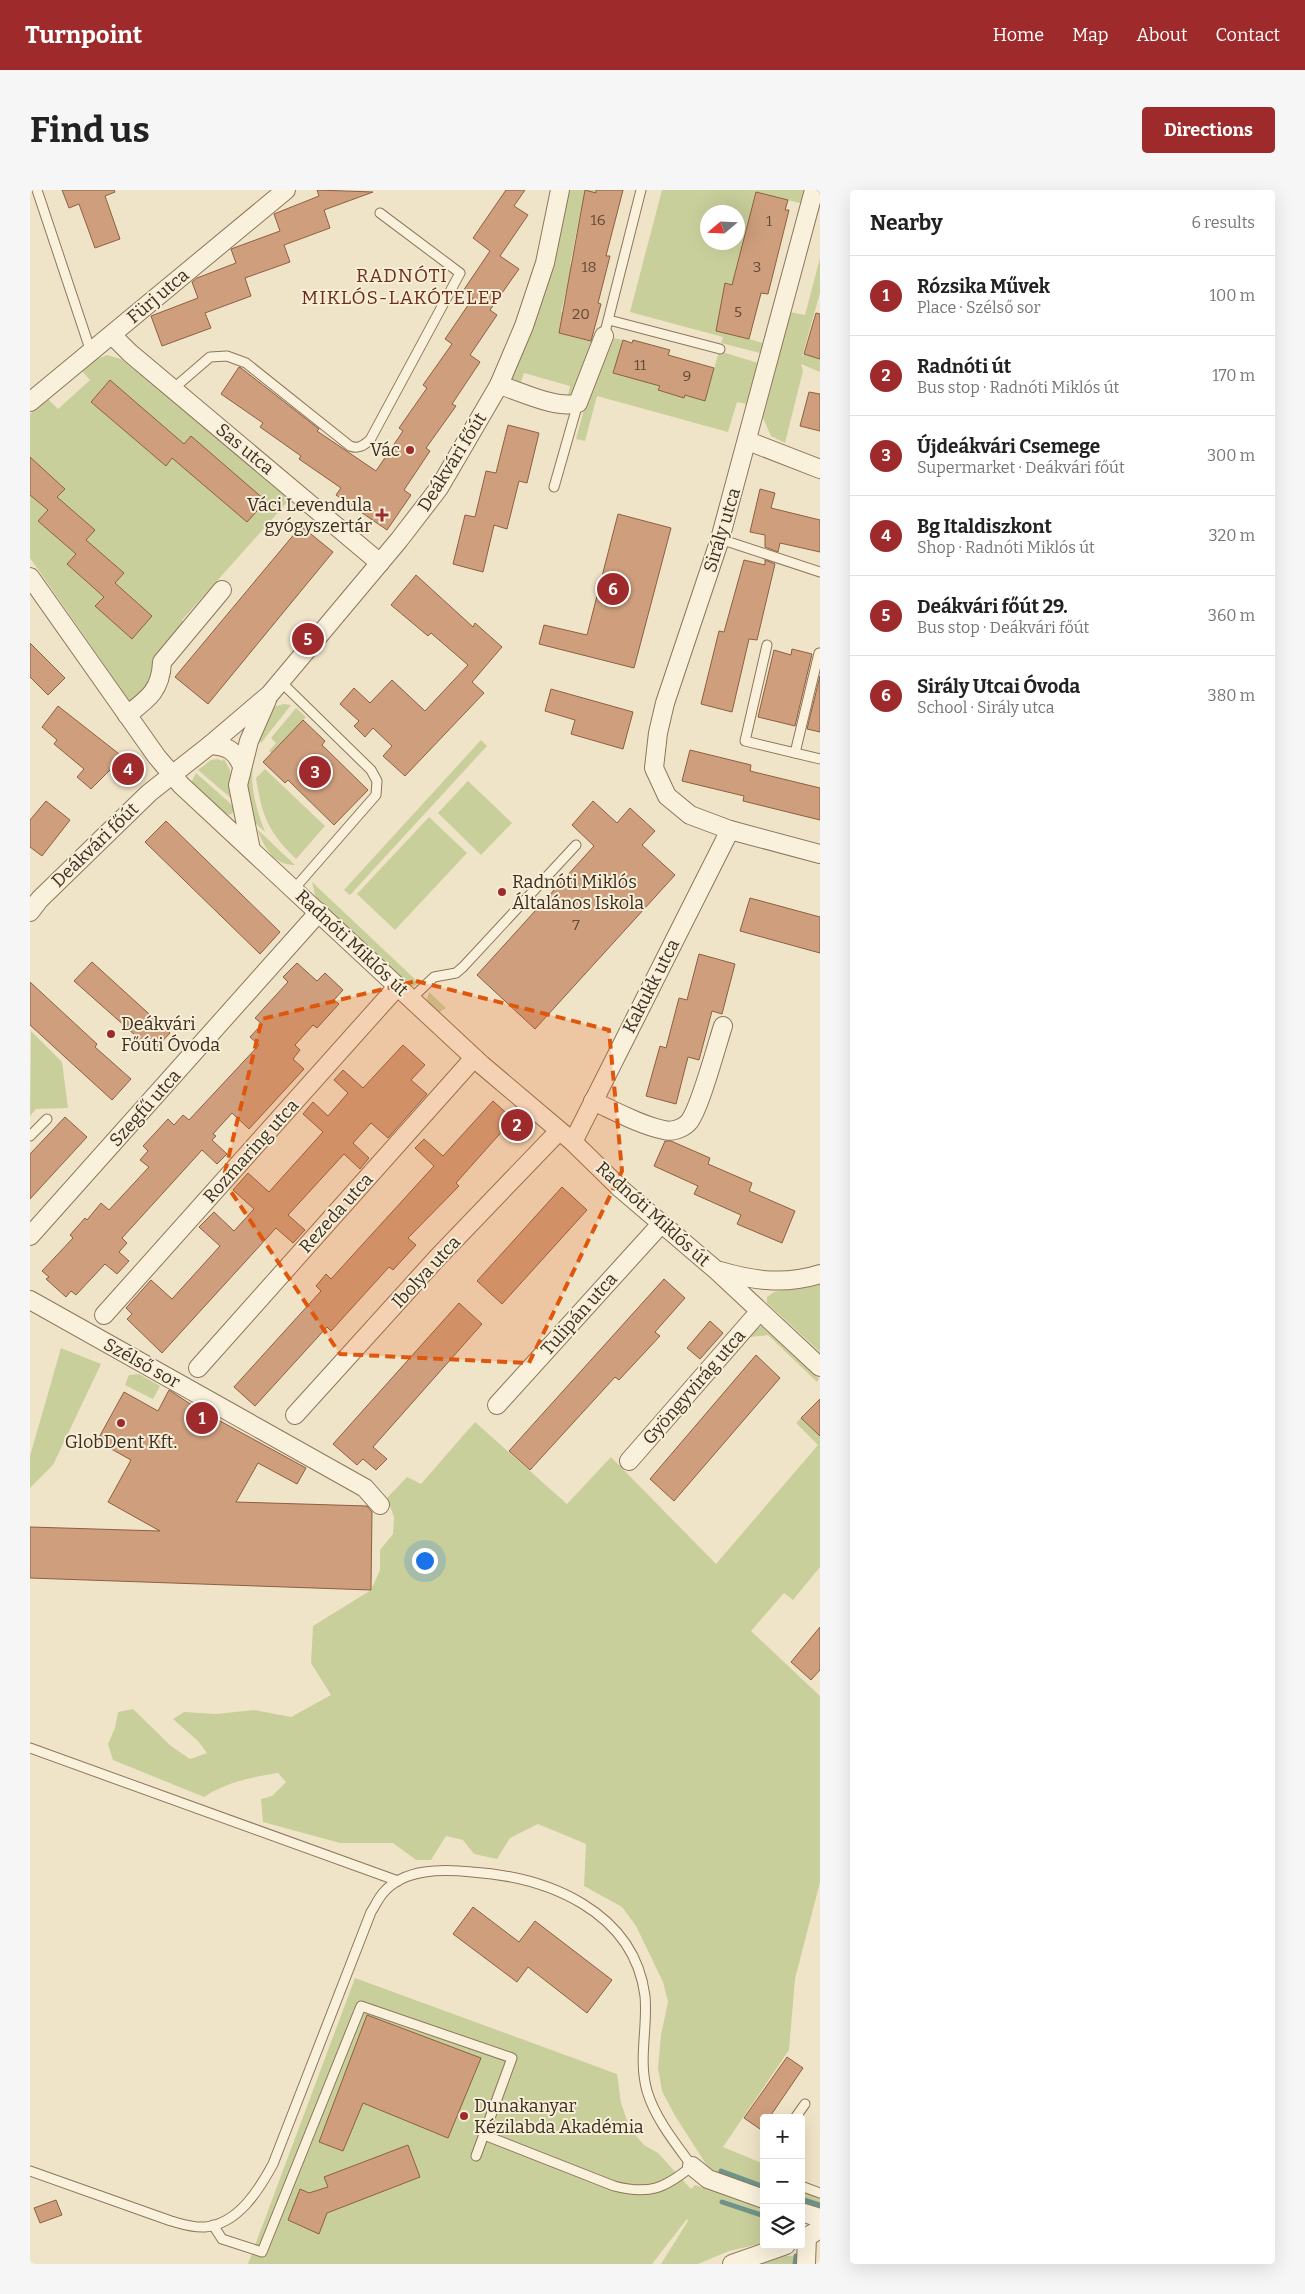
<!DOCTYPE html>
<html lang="en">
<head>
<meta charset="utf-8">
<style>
	:root { --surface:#fff; --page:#f6f6f6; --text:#222; --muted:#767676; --line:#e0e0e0; --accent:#9e2a2b }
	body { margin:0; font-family:Bitter,serif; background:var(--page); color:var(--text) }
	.controls { position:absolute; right:15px; bottom:15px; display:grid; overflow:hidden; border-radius:5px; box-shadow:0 5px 20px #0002 }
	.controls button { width:45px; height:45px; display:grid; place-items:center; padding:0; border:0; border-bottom:1px solid var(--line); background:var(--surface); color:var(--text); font:25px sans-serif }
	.compass { position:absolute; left:670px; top:15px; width:45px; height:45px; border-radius:50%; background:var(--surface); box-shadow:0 5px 20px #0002; rotate:251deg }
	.you { position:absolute; left:394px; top:1370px; width:18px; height:18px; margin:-12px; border:4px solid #fff; border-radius:50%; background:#1a73e8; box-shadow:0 0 0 8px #1a73e833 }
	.badge { display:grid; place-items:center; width:32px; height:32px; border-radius:50%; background:var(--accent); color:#fff; font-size:16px; font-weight:700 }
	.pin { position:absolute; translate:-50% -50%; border:2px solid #fff; box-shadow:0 1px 5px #0006 }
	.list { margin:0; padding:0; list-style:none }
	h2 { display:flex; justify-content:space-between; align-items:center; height:65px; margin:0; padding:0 20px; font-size:21px }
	h2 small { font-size:16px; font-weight:400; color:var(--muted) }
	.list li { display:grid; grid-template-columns:32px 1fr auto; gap:15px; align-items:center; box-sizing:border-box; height:80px; padding:0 20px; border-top:1px solid var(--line) }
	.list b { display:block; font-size:19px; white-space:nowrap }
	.list p { margin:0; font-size:16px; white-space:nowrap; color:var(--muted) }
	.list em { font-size:16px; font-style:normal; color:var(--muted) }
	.icon { flex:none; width:28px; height:28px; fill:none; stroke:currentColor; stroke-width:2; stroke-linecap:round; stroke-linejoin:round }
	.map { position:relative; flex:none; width:790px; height:2074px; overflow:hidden; border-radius:5px }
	header { display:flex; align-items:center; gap:30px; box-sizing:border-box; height:70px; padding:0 25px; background:var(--accent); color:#fff }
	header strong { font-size:24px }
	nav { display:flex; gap:28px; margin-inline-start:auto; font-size:18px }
	.intro { display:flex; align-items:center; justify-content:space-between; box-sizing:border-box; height:120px; padding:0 30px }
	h1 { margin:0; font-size:35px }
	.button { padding:12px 22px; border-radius:5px; background:var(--accent); color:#fff; font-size:18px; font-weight:700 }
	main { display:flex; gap:30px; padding:0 30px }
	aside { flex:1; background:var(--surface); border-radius:5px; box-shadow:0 5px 20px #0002 }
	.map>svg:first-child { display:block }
</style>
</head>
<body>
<header>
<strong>Turnpoint</strong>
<nav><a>Home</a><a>Map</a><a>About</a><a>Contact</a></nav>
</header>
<div class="intro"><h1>Find us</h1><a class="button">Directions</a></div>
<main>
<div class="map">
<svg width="790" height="2074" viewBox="0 0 790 2074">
	<rect width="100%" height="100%" fill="#f0e4c8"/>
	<!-- green -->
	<g fill="#c9cf9b" fill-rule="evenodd">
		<path d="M539,0H566V3L555,1L540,74L542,75L531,122L534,123L529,143L562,151L545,204L537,209L540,196L494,183L488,201L478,198C505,132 527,71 539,0Z"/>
		<path d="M632,0H776L773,14L758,10L719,149L733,153L730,163L691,153L693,147L600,122ZM678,22H708V52H678Z"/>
		<path d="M790,68V103L772,167L774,164L790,169V182L771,174L773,181L755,253L741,246L733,228L760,122L775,125Z"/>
		<path d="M584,148L593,150L584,183L630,193L628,200L654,208L655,205L675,211L689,161L728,173L716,214L707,212L698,242L567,206L555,251L546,249L553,223Z"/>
		<path d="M77,165L91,169L261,308L152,430L156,436L127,492L101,513L0,368V224L18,209L28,219L60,190L51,180L62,171Z"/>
		<path d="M254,514L261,515L231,553L225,547L243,517Z"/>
		<path d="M266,518L276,527L241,563L239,561L246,553L241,548Z"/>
		<path d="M451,550L457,556L320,705L314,700Z"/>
		<path d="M221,559L225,562C218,591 225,616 235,642L224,632L217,597Z"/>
		<path d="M188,569L192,571L194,569L200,580L202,609L168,580L181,570Z"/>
		<path d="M235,579L295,636L266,669C238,642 232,626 226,588Z"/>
		<path d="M166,583L201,614L204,619L202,624L195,625L161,593Z"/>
		<path d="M438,591L482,633L451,665L408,623Z"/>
		<path d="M399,627L437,663L365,740L327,704Z"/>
		<path d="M227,639L265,675C243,675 235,658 227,639Z"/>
		<path d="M282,692L389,793L383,796H379L286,709Z"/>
		<path d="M399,802L416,818L408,823L396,812Z"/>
		<path d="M1,841L32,872L38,918L6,919L0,926Z"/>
		<path d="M790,1094V1162L737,1113V1107L744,1102Z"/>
		<path d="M732,1136L789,1188L787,1192L738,1145L720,1147L717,1144Z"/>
		<path d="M31,1158L71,1174L23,1275L0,1298V1266Z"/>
		<path d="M109,1184L130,1196L123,1209L95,1195L99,1185Z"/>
		<path d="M771,1228L790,1246V1377L763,1410L754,1403L721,1441L790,1506V1692L765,1789L759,1860L693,1957L734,1974V2003L699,1991L679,1979L644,1924L632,1901L628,1878L631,1845L638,1812L633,1792L606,1736L592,1717L554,1696L556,1654L508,1634L480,1648L467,1669L444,1664L433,1650L416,1646L401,1670H386L363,1653H310L233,1632L231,1609L242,1606L256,1592L248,1583C222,1587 197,1592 174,1607L83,1570L78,1554L85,1538L88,1522L103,1519L141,1556L160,1569L177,1563L168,1551L143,1529L154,1522L186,1524L224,1520L261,1527L301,1505L281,1473L283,1436L341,1400L350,1380V1360L363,1344L364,1327L357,1308L377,1287L391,1294L445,1232L537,1314L581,1267L686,1374L788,1255L766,1233Z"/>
		<path d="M325,1788L587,1884L591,1913L600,1939L614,1955L628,1963L661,1999L665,1995L734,2017V2053L699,2061L668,2074H631L658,2031L657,2029L622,2074H218Z"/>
		<path d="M771,2001L790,2008V2022L771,2016Z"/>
		<path d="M752,2066H763L767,2074H728Z"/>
	</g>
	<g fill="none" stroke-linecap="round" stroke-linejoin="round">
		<!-- stream -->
		<g stroke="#6f938a" stroke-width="5">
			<path d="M691,1981L734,1997"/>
			<path d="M771,2009L790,2015"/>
			<path d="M692,2012L734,2026"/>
			<path d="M765,2074L766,2066"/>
		</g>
	</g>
	<!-- building -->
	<g fill="#cf9f7d" stroke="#8d5f41">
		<path d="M32,0H84L85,2L75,6L90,49L65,58L49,14L39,18Z"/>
		<path d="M287,0L343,2L294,20L300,38L254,55L260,72L215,88L221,106L175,123L181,138L132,156L121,126L168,108L162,92L167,88L206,73L201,59L250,41L244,24L289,6Z"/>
		<path d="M476,0H495L484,16L498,25L470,66L489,79L460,120L467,125L440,165L450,172L422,214L426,216L396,258L400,261L374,300L381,305L357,340L306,305L311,298L269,269L271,266L230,237L233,233L191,204L209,177L211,178L289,239L287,241L346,281L373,241L369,238L397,198L393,195L422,154L415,149L443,108L433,101L460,61L443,48Z"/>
		<path d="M555,0L566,3V0H593L576,66H580L568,113L571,114L561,151L529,143Z"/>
		<path d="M726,2L758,10L755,20H759L738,104L731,103L719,149L686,141L695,93L702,95Z"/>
		<path d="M786,123L790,124V169L774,164Z"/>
		<path d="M593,150L602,153L603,150L640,160L638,165L684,178L675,211L655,205L654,208L628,200L630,196L583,183Z"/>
		<path d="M80,190L154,254L161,246L236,311L217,332L142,268L136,276L61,212Z"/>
		<path d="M779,202L790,204V241L770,236Z"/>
		<path d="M478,235L509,243L497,293L489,291L477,339L464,335L453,382L423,374L435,325L445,327L456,281L466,283Z"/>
		<path d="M0,267L35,299L27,307L65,340L56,350L94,383L85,393L122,426L102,449L65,416L74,407L37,374L46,364L8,331L18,320L0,305Z"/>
		<path d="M730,299L745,303L741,318L790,330V362L750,353L748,362L735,357V345L720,342Z"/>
		<path d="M588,324L641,338L604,478L509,454L514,435L557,445Z"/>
		<path d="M271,336L303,362L178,514L145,487Z"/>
		<path d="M714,370L735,375V370L745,374L727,450L719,449L702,522L671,514L689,441L694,442Z"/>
		<path d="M386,385L443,437L445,433L472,457L442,492L454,503L375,586L353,566L362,556L343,538L335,547L324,536L329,531L310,514L324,498L340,513L362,490L395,521L438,475L401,443L398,446L361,415Z"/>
		<path d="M0,453L35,488L18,505L0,487Z"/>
		<path d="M762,459L782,464L765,536L728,527L744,460L761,465Z"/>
		<path d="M790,486V542L777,539Z"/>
		<path d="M521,499L603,522L593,559L541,544L545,530L515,521Z"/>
		<path d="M28,516L107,578L96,593L80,580L61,599L47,587L54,579L24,554L27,550L12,537Z"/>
		<path d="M273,530L295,551L292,555L338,600L304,635L258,590L255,593L233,572Z"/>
		<path d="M660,560L721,575L720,581L790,598V630L713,611L714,606L652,591Z"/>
		<path d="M16,611L40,630L12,666L0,657V630Z"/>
		<path d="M563,611L587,633L600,618L625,641L612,655L645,685L505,839L447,785L564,656L542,635Z"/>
		<path d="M136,631L250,742L230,764L115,652Z"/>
		<path d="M720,708L790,727V763L710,741Z"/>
		<path d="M669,764L705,774L692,824L682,821L669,870L658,867L646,914L616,906L630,856L636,858L649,808L657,810Z"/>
		<path d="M62,772L140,843L123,861L44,791Z"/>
		<path d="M267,773L287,791L295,783L313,800L304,810L309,814L287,838L283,835L265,855L270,860L263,869L274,879L219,939L202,923L183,944L186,946L182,950L197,964L187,974L172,960L153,981L92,1048L97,1053L89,1062L99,1071L87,1084L75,1074L46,1105L41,1101L36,1107L16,1089L19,1087L12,1081L43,1048L40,1045L55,1028L57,1030L71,1013L79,1020L119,977L110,970L118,961L113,956L138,929L144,935L153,925L159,930L229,855L220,847L232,834L225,828L258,792L253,787Z"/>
		<path d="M0,792L67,854L65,857L101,889L82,910L0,835Z"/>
		<path d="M373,855L395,875L381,890L397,904L358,948L341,933L323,953L339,968L330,979L314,964L258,1025L275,1040L263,1053L246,1038L132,1163L97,1129L102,1124L96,1118L121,1090L142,1109L190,1056L169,1037L184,1022L204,1041L224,1019L203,1000L218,983L239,1002L293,942L273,924L283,912L298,926L318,903L304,890L313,880L333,898Z"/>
		<path d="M463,911L483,929L426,993L429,996L378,1048L386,1055L363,1080L359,1077L301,1141L297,1137L225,1216L204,1197L291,1101L286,1096L296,1084L301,1089L404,976L385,958L394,949L413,966Z"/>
		<path d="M35,927L57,947L0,1009V964Z"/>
		<path d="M635,951H641L680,968L678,974L722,993L719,1001L765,1021L752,1053L707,1034L711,1025L664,1004L668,996L624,976Z"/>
		<path d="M532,997L557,1020L472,1114L447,1091Z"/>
		<path d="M634,1089L655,1108L625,1142L630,1146L589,1190L585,1187L500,1280L479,1261Z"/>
		<path d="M429,1113L452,1134L343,1257L357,1269L346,1280L333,1269L327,1275L303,1254Z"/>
		<path d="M680,1131L693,1143L670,1169L657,1158Z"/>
		<path d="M726,1165L750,1188L644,1311L620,1289Z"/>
		<path d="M139,1200L168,1219L276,1278L267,1294L228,1273L206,1312L337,1316L342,1322L341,1400L0,1388V1337L130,1341L78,1312L101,1270L67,1251L94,1202L128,1221Z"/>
		<path d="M790,1209V1246L771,1228Z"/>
		<path d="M790,1437V1480L781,1490L761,1472Z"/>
		<path d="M443,1717L489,1752L505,1731L582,1790L557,1823L498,1777L487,1792L423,1744Z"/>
		<path d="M337,1825L451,1868L418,1948L333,1913L313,1961L289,1952Z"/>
		<path d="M757,1867L773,1878L739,1928H734V1935L730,1939L714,1928Z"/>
		<path d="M378,1955L390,1987L297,2023L289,2044L258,2030L270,1999L279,2003L298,1997L294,1987Z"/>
		<path d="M26,2010L32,2025L10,2033L4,2018Z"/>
	</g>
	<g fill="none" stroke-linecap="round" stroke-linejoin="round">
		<defs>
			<g id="service">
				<path d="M7,0L61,162"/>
				<path d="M579,130L690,159"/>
				<path d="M574,146L611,0"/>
				<path d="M144,198L180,167L197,166L216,173L320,256C328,259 333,256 340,250L430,83L350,23"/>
				<path d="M524,297L548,213"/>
				<path d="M690,349L790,382"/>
				<path d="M737,455L715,551L790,569"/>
				<path d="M251,492L341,580L347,591L346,605L264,699"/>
				<path d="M765,563L789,463"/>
				<path d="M381,809L404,787L426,783L433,777L546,655"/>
				<path d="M0,946L17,929"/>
				<path d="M0,1558L368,1691"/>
				<path d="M765,1928L775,1914"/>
				<path d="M0,1981L141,2031C152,2034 163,2038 175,2037C208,2034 229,2000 243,1974L341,1722C345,1716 348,1709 353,1703C374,1678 413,1679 442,1682C518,1687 604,1721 615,1806C618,1838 608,1869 617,1901C625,1928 645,1953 662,1976C634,1999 619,2005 584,1996L454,1945"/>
				<path d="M771,1996L790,2003"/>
				<path d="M183,2035L192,2049L232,2062L331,1816L482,1868L446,1966"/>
			</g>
			<g id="minor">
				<path d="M784,0L690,349L635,513L628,543L624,578L637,606L660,625L700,640L790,664"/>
				<path d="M82,145L100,163L350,373"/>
				<path d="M469,195C490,201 527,220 548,213L574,146"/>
				<path d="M0,212L256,0"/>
				<path d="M718,251L790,279"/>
				<path d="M0,387L127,567L151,595L452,875L543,952L591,999L686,1080L790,1177"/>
				<path d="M97,525C118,509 131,500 132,472L192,400"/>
				<path d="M180,555C197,556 205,560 212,576"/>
				<path d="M221,660L208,595L219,551L237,510"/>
				<path d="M0,722L10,709L119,603L180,555L240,504L369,350L409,298L469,195L494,136L515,73L530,0"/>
				<path d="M563,911C585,921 610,935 634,940C642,942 652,939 658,933C669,922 687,854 693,836"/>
				<path d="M543,952L700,640"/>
				<path d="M0,1046L289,722"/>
				<path d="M690,1081C724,1091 756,1095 790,1084"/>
				<path d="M0,1110L335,1298L350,1315"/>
				<path d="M74,1125L367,797"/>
				<path d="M168,1178L444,868"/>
				<path d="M467,1215L631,1034"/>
				<path d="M265,1225L408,1067L529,941"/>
				<path d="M599,1271L729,1122"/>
				<path d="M662,1976L678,1989L734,2009"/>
				<path d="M771,2022L790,2028"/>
				<path d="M702,2074L756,2055"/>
				<path d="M776,2074L777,2047L790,2039"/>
			</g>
		</defs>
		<!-- service casing -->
		<use href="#service" stroke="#8d765c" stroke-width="11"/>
		<!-- minor casing -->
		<use href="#minor" stroke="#8d765c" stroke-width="20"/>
		<!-- service -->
		<use href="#service" stroke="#faf1dc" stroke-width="9"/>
		<!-- minor -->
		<use href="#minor" stroke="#faf1dc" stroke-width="18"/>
	</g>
	<!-- marked area -->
	<path fill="#df570d" fill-opacity="0.2" stroke="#df570d" stroke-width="4" stroke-dasharray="10 6" stroke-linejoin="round" d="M386,791L579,840L592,981L499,1173L310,1164L193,990L232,829Z"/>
	<!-- markers -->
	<g fill="#9e2a2b" stroke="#f7eed8" stroke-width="2">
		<circle cx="380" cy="260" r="5"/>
		<path d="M349.5 317.5h5v5h5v5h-5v5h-5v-5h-5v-5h5z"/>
		<circle cx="472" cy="702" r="5"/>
		<circle cx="81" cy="844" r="5"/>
		<circle cx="91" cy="1233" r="5"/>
		<circle cx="434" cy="1926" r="5"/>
	</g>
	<g text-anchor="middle" stroke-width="4" stroke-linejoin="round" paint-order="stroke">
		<!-- number labels -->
		<g font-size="15" fill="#624a37">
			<text x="568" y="35">16</text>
			<text x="739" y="36">1</text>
			<text x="559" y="82">18</text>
			<text x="727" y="82">3</text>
			<text x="708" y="127">5</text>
			<text x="551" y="129">20</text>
			<text x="610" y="180">11</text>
			<text x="657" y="191">9</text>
			<text x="546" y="740">7</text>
		</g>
		<!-- street labels -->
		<g font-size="18" fill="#3d2e20" stroke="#f7eed8">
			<text transform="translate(128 106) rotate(-40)" y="6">Fürj utca</text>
			<text transform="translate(215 259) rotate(40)" y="6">Sas utca</text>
			<text transform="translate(422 272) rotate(-58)" y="6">Deákvári főút</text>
			<text transform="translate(692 340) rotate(-73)" y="6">Sirály utca</text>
			<text transform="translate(65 655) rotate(-44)" y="6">Deákvári főút</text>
			<text transform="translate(322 753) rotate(43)" y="6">Radnóti Miklós út</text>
			<text transform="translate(621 796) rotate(-63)" y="6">Kakukk utca</text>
			<text transform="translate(115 918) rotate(-48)" y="6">Szegfű utca</text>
			<text transform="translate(221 961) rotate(-48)" y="6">Rozmaring utca</text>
			<text transform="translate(306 1023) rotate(-48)" y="6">Rezeda utca</text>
			<text transform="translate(623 1024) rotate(42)" y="6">Radnóti Miklós út</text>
			<text transform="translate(396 1082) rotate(-47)" y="6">Ibolya utca</text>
			<text transform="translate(549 1124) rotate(-48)" y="6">Tulipán utca</text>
			<text transform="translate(112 1173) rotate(29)" y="6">Szélső sor</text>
			<text transform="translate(664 1197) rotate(-49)" y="6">Gyöngyvirág utca</text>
		</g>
		<!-- poi labels -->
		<g font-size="18" fill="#3d2e20" stroke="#f7eed8" text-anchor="start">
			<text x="370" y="266" text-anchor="end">Vác</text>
			<text x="342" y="321" text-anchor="end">Váci Levendula<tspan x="342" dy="21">gyógyszertár</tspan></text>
			<text x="482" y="698">Radnóti Miklós<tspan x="482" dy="21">Általános Iskola</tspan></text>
			<text x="91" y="840">Deákvári<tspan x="91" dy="21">Főúti Óvoda</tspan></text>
			<text x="91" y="1258" text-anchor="middle">GlobDent Kft.</text>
			<text x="444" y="1922">Dunakanyar<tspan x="444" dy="21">Kézilabda Akadémia</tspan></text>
		</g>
		<!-- neighbourhood labels -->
		<g font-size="19" letter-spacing="1" fill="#6b2e1e" stroke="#f7eed8">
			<text x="372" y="92">RADNÓTI<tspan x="372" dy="22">MIKLÓS-LAKÓTELEP</tspan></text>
		</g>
	</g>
</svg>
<div class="controls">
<button>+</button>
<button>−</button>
<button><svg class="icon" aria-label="layers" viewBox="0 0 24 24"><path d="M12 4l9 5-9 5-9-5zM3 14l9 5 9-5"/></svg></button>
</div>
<svg class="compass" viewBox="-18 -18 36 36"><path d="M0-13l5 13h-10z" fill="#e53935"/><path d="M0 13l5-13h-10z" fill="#767676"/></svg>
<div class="you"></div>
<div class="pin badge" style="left:172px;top:1228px">1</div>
<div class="pin badge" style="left:487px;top:935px">2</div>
<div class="pin badge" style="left:285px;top:582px">3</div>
<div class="pin badge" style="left:98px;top:579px">4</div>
<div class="pin badge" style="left:278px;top:449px">5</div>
<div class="pin badge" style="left:583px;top:399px">6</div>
</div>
<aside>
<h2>Nearby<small>6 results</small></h2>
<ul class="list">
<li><span class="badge">1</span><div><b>Rózsika Művek</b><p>Place · Szélső sor</p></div><em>100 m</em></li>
<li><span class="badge">2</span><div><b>Radnóti út</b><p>Bus stop · Radnóti Miklós út</p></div><em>170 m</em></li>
<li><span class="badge">3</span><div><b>Újdeákvári Csemege</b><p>Supermarket · Deákvári főút</p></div><em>300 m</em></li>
<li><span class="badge">4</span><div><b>Bg Italdiszkont</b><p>Shop · Radnóti Miklós út</p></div><em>320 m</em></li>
<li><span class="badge">5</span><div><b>Deákvári főút 29.</b><p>Bus stop · Deákvári főút</p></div><em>360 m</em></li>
<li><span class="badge">6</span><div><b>Sirály Utcai Óvoda</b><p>School · Sirály utca</p></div><em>380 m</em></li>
</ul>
</aside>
</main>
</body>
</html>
